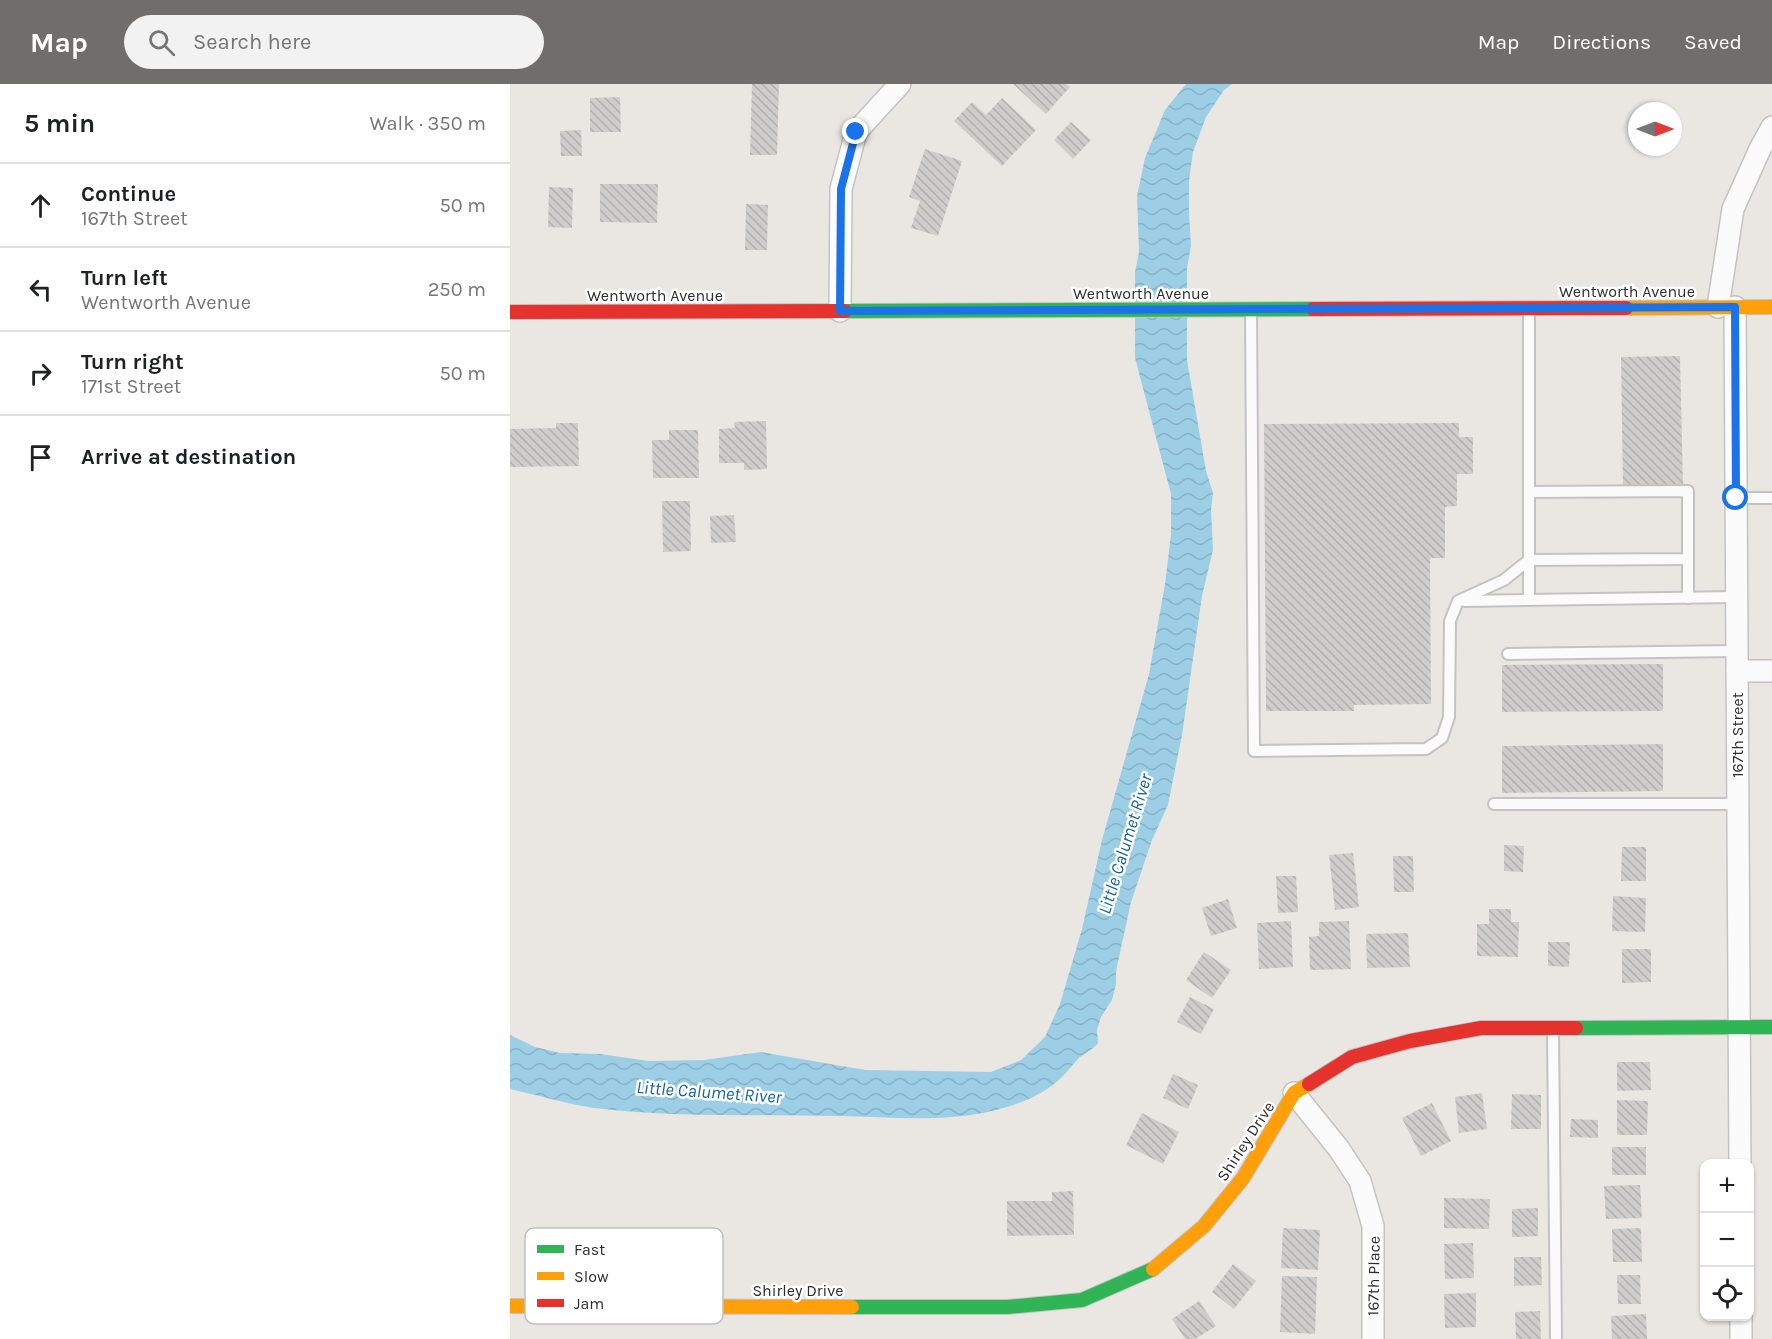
<!DOCTYPE html>
<html lang="en">
<head>
<meta charset="utf-8">
<style>
	:root { --surface:#fff; --page:#f2f2f2; --text:#202124; --muted:#757577; --line:#e0e0e0; --accent:#6f6e6d }
	body { margin:0; font-family:Karla,sans-serif; background:var(--page); color:var(--text) }
	.controls { position:absolute; right:18px; bottom:18px; display:grid; overflow:hidden; border-radius:12px; box-shadow:0 2px 4px #0004 }
	.controls button { width:54px; height:54px; display:grid; place-items:center; padding:0; border:0; border-bottom:2px solid var(--line); background:var(--surface); color:var(--text); font:30px sans-serif }
	.compass { position:absolute; left:1118px; top:18px; width:54px; height:54px; border-radius:50%; background:var(--surface); box-shadow:0 2px 4px #0004; rotate:90deg }
	.stop { position:absolute; width:18px; height:18px; margin:-14px; border:4px solid #1a73e8; border-radius:50%; background:#fff }
	.stop.end { background:#1a73e8; border-color:#fff; box-shadow:0 2px 6px #0008 }
	.list { margin:0; padding:0; list-style:none }
	h2 { display:flex; justify-content:space-between; align-items:center; height:78px; margin:0; padding:0 24px; font-size:26px }
	h2 small { font-size:20px; font-weight:400; color:var(--muted) }
	.list li { display:grid; grid-template-columns:39px 1fr auto; gap:18px; align-items:center; box-sizing:border-box; height:84px; padding:0 24px; border-top:2px solid var(--line) }
	.list b { display:block; font-size:22px; white-space:nowrap }
	.list p { margin:0; font-size:20px; white-space:nowrap; color:var(--muted) }
	.list em { font-size:20px; font-style:normal; color:var(--muted) }
	.icon { flex:none; width:33px; height:33px; fill:none; stroke:currentColor; stroke-width:2; stroke-linecap:round; stroke-linejoin:round }
	.map { position:relative; flex:none; width:1262px; height:1255px; overflow:hidden }
	header { display:flex; align-items:center; gap:36px; box-sizing:border-box; height:84px; padding:0 30px; background:var(--accent); color:#fff }
	header strong { font-size:28px }
	nav { display:flex; gap:33px; margin-inline-start:auto; font-size:21px }
	.search { width:420px; height:54px; background:var(--page); display:flex; align-items:center; gap:15px; box-sizing:border-box; padding:0 21px; border-radius:33px; color:var(--muted); font-size:22px }
	main { display:flex }
	aside { flex:1; background:var(--surface) }
	.map>svg:first-child { display:block }
</style>
</head>
<body>
<header>
<strong>Map</strong>
<div class="search"><svg class="icon" aria-label="search" viewBox="0 0 24 24"><circle cx="10" cy="10" r="6"/><path d="M15 15l6 6"/></svg>Search here</div>
<nav><a>Map</a><a>Directions</a><a>Saved</a></nav>
</header>
<main>
<aside>
<h2>5 min<small>Walk · 350 m</small></h2>
<ul class="list">
<li><svg class="icon" aria-label="ahead" viewBox="0 0 24 24"><path d="M12 20V5M6 11l6-6 6 6"/></svg><div><b>Continue</b><p>167th Street</p></div><em>50 m</em></li>
<li><svg class="icon" aria-label="left" viewBox="0 0 24 24"><path d="M17 20v-9H6M10 6l-5 5 5 5"/></svg><div><b>Turn left</b><p>Wentworth Avenue</p></div><em>250 m</em></li>
<li><svg class="icon" aria-label="right" viewBox="0 0 24 24"><path d="M7 20v-9h11M14 6l5 5-5 5"/></svg><div><b>Turn right</b><p>171st Street</p></div><em>50 m</em></li>
<li><svg class="icon" aria-label="arrive" viewBox="0 0 24 24"><path d="M6 21V4h12l-3 4 3 4H6"/></svg><div><b>Arrive at destination</b></div></li>
</ul>
</aside>
<div class="map">
<svg width="1262" height="1255" viewBox="0 0 1262 1255">
	<defs>
		<pattern id="water-waves" width="16" height="10" patternUnits="userSpaceOnUse" patternTransform="scale(1.5)"><rect width="16" height="10" fill="#9ccfe6"/><path d="M0 5q4-4 8 0t8 0" fill="none" stroke="#87b2c6"/></pattern>
		<pattern id="building-back-hatch" width="6" height="6" patternUnits="userSpaceOnUse" patternTransform="scale(1.5)"><rect width="6" height="6" fill="#cfcdca"/><path d="M-1 5l2 2M0 0l6 6M5-1l2 2" fill="none" stroke="#b2b0ae"/></pattern>
	</defs>
	<rect width="100%" height="100%" fill="#eae7e3"/>
	<!-- water -->
	<path fill="url(#water-waves)" d="M676,0H722L714,6L696,33L683,68L679,97V129L681,162L677,184V276L696,387L703,409L701,426L703,466L692,512L672,651L658,721L642,756L621,818L606,887V900L602,916L591,933L587,946L588,959C582,966 577,968 570,973C564,979 558,987 552,993C537,1008 517,1017 497,1023C442,1040 385,1033 330,1032C248,1030 166,1034 84,1024C56,1020 28,1011 0,1005V951L25,963L50,969L90,970L139,977L194,976L251,968L355,986L481,988L511,976L535,953L550,920L572,845L592,756L639,590L655,500L661,451V410L625,274V188L629,168L627,112L635,74L655,26Z"/>
	<!-- building -->
	<g fill="url(#building-back-hatch)">
		<path d="M242,0H269L267,71H240Z"/>
		<path d="M503,0H556L560,3L536,30Z"/>
		<path d="M110,13L111,48H80V14Z"/>
		<path d="M492,14L526,46L492,82L444,37L462,18L476,31Z"/>
		<path d="M561,38L581,56L563,75L544,56Z"/>
		<path d="M71,46L72,72H51L50,47Z"/>
		<path d="M415,65L452,77L428,152L401,144L410,117L399,113Z"/>
		<path d="M90,100H148L147,139L90,138Z"/>
		<path d="M39,103L63,104L62,144L38,143Z"/>
		<path d="M236,120L258,121L257,166H235Z"/>
		<path d="M1170,272L1173,402L1113,404L1111,273Z"/>
		<path d="M256,337L257,385L234,386V379H209V345L225,344L224,338Z"/>
		<path d="M46,339H68L69,382L0,383V345L46,344Z"/>
		<path d="M949,339V353H963V390H947V422L935,423V474H920L921,620L844,621V627H756L754,340Z"/>
		<path d="M159,346H188L189,394H143L142,356H159Z"/>
		<path d="M152,417H180L181,467L153,468Z"/>
		<path d="M224,431L226,458L201,459L200,432Z"/>
		<path d="M1153,580V627L992,628V581Z"/>
		<path d="M1153,660V707L992,709V662Z"/>
		<path d="M994,761L1014,762L1013,788L994,787Z"/>
		<path d="M1112,763H1136V797H1111Z"/>
		<path d="M843,769L849,823L825,826L819,771Z"/>
		<path d="M883,772H903L904,808H884Z"/>
		<path d="M766,792H786L788,828L768,829Z"/>
		<path d="M1103,812L1136,814L1135,848L1102,847Z"/>
		<path d="M718,815L727,844L701,852L692,824Z"/>
		<path d="M979,825H1001V838H1009L1008,873L967,872V840H979Z"/>
		<path d="M781,837L783,883L749,885L747,839Z"/>
		<path d="M839,837L841,885L800,886L799,853L809,852V838Z"/>
		<path d="M898,849L900,883L857,884L856,850Z"/>
		<path d="M1038,858H1060L1059,883L1038,882Z"/>
		<path d="M1112,865H1141V898L1112,899Z"/>
		<path d="M694,868L721,886L702,914L676,896Z"/>
		<path d="M680,913L704,925L691,950L667,938Z"/>
		<path d="M1107,978H1140L1141,1006L1107,1007Z"/>
		<path d="M663,990L688,1001L678,1025L653,1014Z"/>
		<path d="M972,1009L977,1045L949,1049L945,1013Z"/>
		<path d="M1002,1010L1031,1011V1045H1001Z"/>
		<path d="M1107,1016L1138,1017L1137,1051H1107Z"/>
		<path d="M922,1019L941,1057L911,1072L892,1034Z"/>
		<path d="M632,1029L669,1048L653,1080L616,1061Z"/>
		<path d="M1061,1035L1088,1036V1054L1060,1053Z"/>
		<rect x="1102" y="1063" width="34" height="28"/>
		<path d="M1130,1101L1132,1134L1096,1135L1094,1102Z"/>
		<path d="M563,1107L564,1151L497,1152V1117H542V1108Z"/>
		<path d="M934,1114L980,1115L979,1145L934,1144Z"/>
		<path d="M1028,1124V1152L1002,1153V1125Z"/>
		<path d="M773,1144L810,1146L808,1186L771,1184Z"/>
		<path d="M1131,1144L1132,1178H1103L1102,1145Z"/>
		<path d="M963,1159L964,1194L935,1195L934,1160Z"/>
		<path d="M1004,1173H1031L1032,1201L1004,1202Z"/>
		<path d="M723,1180L746,1197L724,1225L702,1208Z"/>
		<path d="M1107,1191H1130L1131,1220H1108Z"/>
		<path d="M772,1192L807,1193L805,1250L770,1248Z"/>
		<path d="M966,1209V1243L935,1244L934,1210Z"/>
		<path d="M689,1217L706,1242L685,1255H675L662,1235Z"/>
		<path d="M1030,1227L1031,1255H1006L1005,1228Z"/>
		<path d="M1136,1230L1137,1255H1102L1101,1232Z"/>
	</g>
	<g fill="none" stroke-linecap="round" stroke-linejoin="round">
		<defs>
			<g id="lane">
				<path d="M741,227L744,667L916,665L932,654L939,633L940,537L948,517L994,496L1019,476L1178,475V407L1019,408"/>
				<path d="M1019,227V516"/>
				<path d="M1226,414H1262"/>
				<path d="M1178,475V514"/>
				<path d="M954,517L1226,513"/>
				<path d="M998,570L1227,567"/>
				<path d="M984,720H1228"/>
				<path d="M1043,946L1046,1255"/>
			</g>
			<g id="street">
				<path d="M1208,223L1223,125L1250,65L1262,43"/>
				<path d="M1225,223L1230,1080"/>
				<path d="M330,227L331,105L346,48L390,0"/>
				<path d="M1227,587H1262"/>
				<path d="M784,1009L829,1065L850,1097L863,1142V1255"/>
				<path d="M1231,1232V1255"/>
			</g>
			<g id="fast">
				<path d="M335,227L803,225"/>
				<path d="M1066,944L1262,943"/>
				<path d="M342,1223H497L572,1216L643,1185"/>
			</g>
			<g id="slow">
				<path d="M1116,224L1262,223"/>
				<path d="M643,1185L694,1142L733,1094L784,1009L799,1000"/>
				<path d="M0,1222L342,1223"/>
			</g>
			<g id="jam">
				<path d="M803,225L1116,224"/>
				<path d="M0,228L335,227"/>
				<path d="M799,1000L842,973L900,957L971,944H1066"/>
			</g>
		</defs>
		<!-- lane casing -->
		<use href="#lane" stroke="#c4c3c3" stroke-width="14"/>
		<!-- street casing -->
		<use href="#street" stroke="#c4c3c3" stroke-width="24"/>
		<!-- fast casing -->
		<use href="#fast" stroke="#c4c3c3" stroke-width="16"/>
		<!-- slow casing -->
		<use href="#slow" stroke="#c4c3c3" stroke-width="16"/>
		<!-- jam casing -->
		<use href="#jam" stroke="#c4c3c3" stroke-width="16"/>
		<!-- lane -->
		<use href="#lane" stroke="#fcfbfb" stroke-width="10"/>
		<!-- street -->
		<use href="#street" stroke="#fcfbfb" stroke-width="21"/>
		<!-- fast -->
		<use href="#fast" stroke="#30b455" stroke-width="14"/>
		<!-- slow -->
		<use href="#slow" stroke="#ff9f0a" stroke-width="14"/>
		<!-- jam -->
		<use href="#jam" stroke="#e5322d" stroke-width="14"/>
	</g>
	<g fill="none" stroke-linecap="round" stroke-linejoin="round">
		<!-- route -->
		<path stroke="#1a73e8" stroke-width="8" d="M346,48L331,105L330,227L1225,223L1226,414"/>
	</g>
	<g text-anchor="middle" stroke-width="5" stroke-linejoin="round" paint-order="stroke">
		<!-- street labels -->
		<g font-size="16" fill="#2d2d2d" stroke="#fff">
			<text x="1117" y="213">Wentworth Avenue</text>
			<text x="631" y="215">Wentworth Avenue</text>
			<text x="145" y="217">Wentworth Avenue</text>
			<text transform="translate(1227 651) rotate(-90)" y="6">167th Street</text>
			<text transform="translate(735 1057) rotate(-57)" y="6">Shirley Drive</text>
			<text transform="translate(863 1192) rotate(-89)" y="6">167th Place</text>
			<text x="288" y="1212">Shirley Drive</text>
		</g>
		<!-- water labels -->
		<g font-size="18" font-style="italic" fill="#166398" stroke="#fff">
			<text transform="translate(615 760) rotate(-73)" y="6">Little Calumet River</text>
			<text transform="translate(199 1008) rotate(4)" y="6">Little Calumet River</text>
		</g>
	</g>
	<!-- legend -->
	<rect x="15" y="1144" width="198" height="96" rx="9" fill="#fff" stroke="#c0c0c0" stroke-width="1.5"/>
	<rect x="27" y="1161" width="27" height="8" fill="#30b455"/>
	<rect x="27" y="1188" width="27" height="8" fill="#ff9f0a"/>
	<rect x="27" y="1215" width="27" height="8" fill="#e5322d"/>
	<g font-size="16" fill="#2d2d2d">
		<text x="64" y="1171">Fast</text>
		<text x="64" y="1198">Slow</text>
		<text x="64" y="1225">Jam</text>
	</g>
</svg>
<div class="controls">
<button>+</button>
<button>−</button>
<button><svg class="icon" aria-label="locate" viewBox="0 0 24 24"><circle cx="12" cy="12" r="6"/><path d="M12 2v4M12 18v4M2 12h4M18 12h4"/></svg></button>
</div>
<svg class="compass" viewBox="-18 -18 36 36"><path d="M0-13l5 13h-10z" fill="#e53935"/><path d="M0 13l5-13h-10z" fill="#757577"/></svg>
<div class="stop" style="left:1226px;top:414px"></div>
<div class="stop end" style="left:346px;top:48px"></div>
</div>
</main>
</body>
</html>
